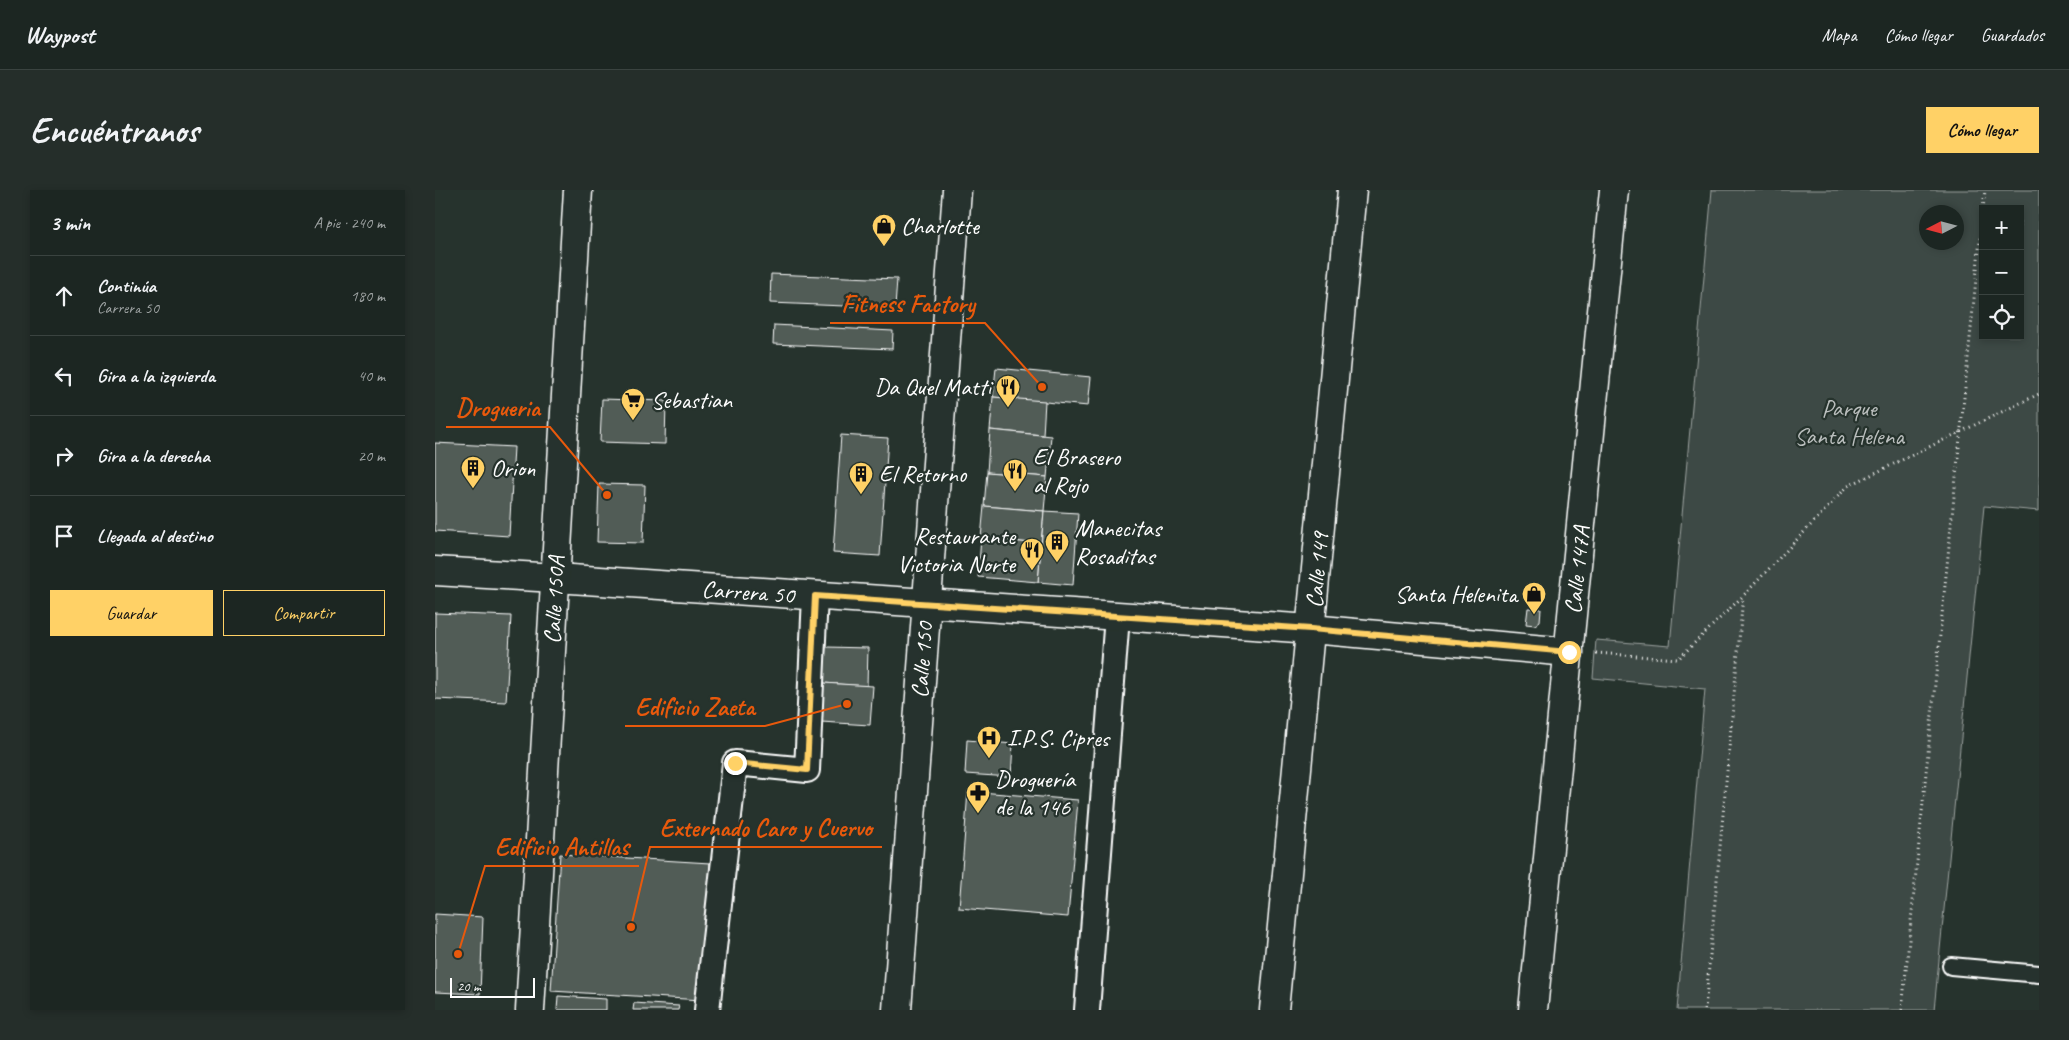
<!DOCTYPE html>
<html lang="es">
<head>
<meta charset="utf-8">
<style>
	:root { --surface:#1c2622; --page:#252e2a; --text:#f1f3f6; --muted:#a0a5a5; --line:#3a4340; --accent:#ffd166 }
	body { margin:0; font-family:Caveat,sans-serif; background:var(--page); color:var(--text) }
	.controls { position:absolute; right:15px; top:15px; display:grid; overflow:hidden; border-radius:0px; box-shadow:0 2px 8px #0003 }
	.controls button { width:45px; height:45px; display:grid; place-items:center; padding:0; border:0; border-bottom:1px solid var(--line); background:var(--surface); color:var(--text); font:25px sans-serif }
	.compass { position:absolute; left:1484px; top:15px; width:45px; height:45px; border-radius:50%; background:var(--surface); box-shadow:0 2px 8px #0003; rotate:264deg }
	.scale { position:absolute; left:15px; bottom:12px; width:85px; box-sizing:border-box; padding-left:5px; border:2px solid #fff; border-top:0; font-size:14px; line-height:18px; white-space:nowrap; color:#fff; -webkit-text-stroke:4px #26332d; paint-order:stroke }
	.stop { position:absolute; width:15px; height:15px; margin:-11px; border:4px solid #ffd166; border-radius:50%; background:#fff }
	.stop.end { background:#ffd166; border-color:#fff; box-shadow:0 1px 5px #0008 }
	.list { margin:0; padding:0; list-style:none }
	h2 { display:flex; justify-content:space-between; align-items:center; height:65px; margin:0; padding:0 20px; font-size:21px }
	h2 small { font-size:16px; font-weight:400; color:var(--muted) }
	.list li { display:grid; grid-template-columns:32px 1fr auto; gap:15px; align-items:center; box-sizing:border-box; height:80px; padding:0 20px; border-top:1px solid var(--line) }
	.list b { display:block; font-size:19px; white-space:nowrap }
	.list p { margin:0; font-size:16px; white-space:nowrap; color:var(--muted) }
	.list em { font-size:16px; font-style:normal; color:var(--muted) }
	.actions { display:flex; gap:10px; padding:15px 20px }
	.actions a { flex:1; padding:11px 0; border:1px solid var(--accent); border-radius:0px; text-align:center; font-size:18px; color:var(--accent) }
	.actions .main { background:var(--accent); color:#111 }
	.icon { flex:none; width:28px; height:28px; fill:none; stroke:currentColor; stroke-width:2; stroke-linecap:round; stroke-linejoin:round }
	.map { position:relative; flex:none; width:1604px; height:820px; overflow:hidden; border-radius:0px }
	header { display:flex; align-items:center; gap:30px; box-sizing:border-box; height:70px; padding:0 25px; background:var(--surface); border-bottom:1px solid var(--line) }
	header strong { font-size:24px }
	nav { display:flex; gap:28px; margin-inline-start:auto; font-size:18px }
	.intro { display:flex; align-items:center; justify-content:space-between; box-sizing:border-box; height:120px; padding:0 30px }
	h1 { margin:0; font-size:35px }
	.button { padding:12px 22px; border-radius:0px; background:var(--accent); color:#111; font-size:18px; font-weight:700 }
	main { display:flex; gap:30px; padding:0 30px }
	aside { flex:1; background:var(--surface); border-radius:0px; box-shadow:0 2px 8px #0003 }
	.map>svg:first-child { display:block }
</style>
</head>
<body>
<header>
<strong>Waypost</strong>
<nav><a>Mapa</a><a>Cómo llegar</a><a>Guardados</a></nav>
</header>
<div class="intro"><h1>Encuéntranos</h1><a class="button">Cómo llegar</a></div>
<main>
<aside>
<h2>3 min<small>A pie · 240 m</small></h2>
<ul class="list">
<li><svg class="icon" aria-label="ahead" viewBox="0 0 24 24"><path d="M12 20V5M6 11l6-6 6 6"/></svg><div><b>Continúa</b><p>Carrera 50</p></div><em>180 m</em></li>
<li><svg class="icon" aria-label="left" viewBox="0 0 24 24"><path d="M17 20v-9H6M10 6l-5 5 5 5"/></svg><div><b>Gira a la izquierda</b></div><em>40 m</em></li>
<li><svg class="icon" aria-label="right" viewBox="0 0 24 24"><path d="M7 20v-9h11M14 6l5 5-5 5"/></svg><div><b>Gira a la derecha</b></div><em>20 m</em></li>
<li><svg class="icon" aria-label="arrive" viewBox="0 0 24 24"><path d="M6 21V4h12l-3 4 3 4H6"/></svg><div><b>Llegada al destino</b></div></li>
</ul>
<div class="actions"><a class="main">Guardar</a><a>Compartir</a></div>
</aside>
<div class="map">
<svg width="1604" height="820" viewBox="0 0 1604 820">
	<rect width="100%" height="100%" fill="#26332d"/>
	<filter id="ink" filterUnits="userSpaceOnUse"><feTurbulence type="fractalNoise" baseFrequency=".02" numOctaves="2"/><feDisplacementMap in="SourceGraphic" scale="10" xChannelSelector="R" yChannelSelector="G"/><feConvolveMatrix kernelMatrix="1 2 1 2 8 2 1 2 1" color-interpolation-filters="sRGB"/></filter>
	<g filter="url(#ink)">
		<!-- green -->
		<path fill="#3e4944" stroke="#9ea4a2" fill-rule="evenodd" d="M1277,0H1604V321L1549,316L1499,820H1242L1270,499L1158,488L1161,450L1235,456ZM1548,19H1585V146H1548ZM1492,22H1522V52H1492Z"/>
		<!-- building -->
		<g fill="#515c57" stroke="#fff">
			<path d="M336,84L462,89L460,118L335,113Z"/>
			<path d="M339,135L458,141L457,159L338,154Z"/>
			<path d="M561,178L656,187L653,216L558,207Z"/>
			<path d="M558,207L610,211L608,245L555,240Z"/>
			<path d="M167,209L231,211L230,254L165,252Z"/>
			<path d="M555,240L616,246L612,287L552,282Z"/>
			<path d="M406,245L453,248L445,366L398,363Z"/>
			<path d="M0,253L79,257L74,346L0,341Z"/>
			<path d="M552,282L612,287L609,321L549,316Z"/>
			<path d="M164,294L210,295L208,353L162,352Z"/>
			<path d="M549,316L609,321L606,354L546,348Z"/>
			<path d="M609,321L643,323L638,395L603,392Z"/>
			<path d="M546,348L606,354L603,392L543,387Z"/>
			<path d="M1093,418L1106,419L1105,431L1100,435L1091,434Z"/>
			<path d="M0,423L76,426L71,512L0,509Z"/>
			<path d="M391,457L433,458L432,496L388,493Z"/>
			<path d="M388,493L438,496L435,535L386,532Z"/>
			<path d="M532,550L578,554L576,587L530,584Z"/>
			<path d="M533,601L643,610L633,727L524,718Z"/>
			<path d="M125,664L275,673L267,810L116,801Z"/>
			<path d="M0,724L48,727L45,804L0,802Z"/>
			<path d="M123,806L171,809V820H122Z"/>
			<path d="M199,813L244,816L243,820H198Z"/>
		</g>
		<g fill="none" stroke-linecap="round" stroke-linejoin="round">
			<defs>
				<path id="service" d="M1516,776L1604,784"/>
				<g id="pedestrian">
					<path d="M272,820L300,573L372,580L380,406"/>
					<path d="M652,820L682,426"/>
				</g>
				<g id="minor">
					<path d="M0,381L121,388L876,439L1134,462"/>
					<path d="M95,820L143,0"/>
					<path d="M839,820L917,0"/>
					<path d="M1098,820L1179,0"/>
				</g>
				<path id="tertiary" d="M462,820L522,0"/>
			</defs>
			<!-- service casing -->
			<use href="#service" stroke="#fff" stroke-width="20"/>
			<!-- pedestrian casing -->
			<use href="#pedestrian" stroke="#fff" stroke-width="28"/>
			<!-- minor casing -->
			<use href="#minor" stroke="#fff" stroke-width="31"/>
			<!-- tertiary casing -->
			<use href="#tertiary" stroke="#fff" stroke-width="31"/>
			<!-- path -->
			<g stroke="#fff" stroke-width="3" stroke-dasharray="1 4" stroke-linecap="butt">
				<path d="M1548,19L1550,0"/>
				<path d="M1161,463L1243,469L1308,406L1413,296L1604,204"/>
				<path d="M1270,820L1308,407"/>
				<path d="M1467,820L1548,20"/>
			</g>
			<!-- service -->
			<use href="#service" stroke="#26332d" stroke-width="16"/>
			<!-- pedestrian -->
			<use href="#pedestrian" stroke="#26332d" stroke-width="24"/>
			<!-- minor -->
			<use href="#minor" stroke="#26332d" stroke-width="28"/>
			<!-- tertiary -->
			<use href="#tertiary" stroke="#26332d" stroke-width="28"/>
		</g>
	</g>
	<g fill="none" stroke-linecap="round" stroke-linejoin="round" filter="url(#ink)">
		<!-- route -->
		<path stroke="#ffd166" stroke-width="6" d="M300,573L372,580L380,406L876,439L1134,462"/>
	</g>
	<!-- icons -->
	<defs>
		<symbol id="shop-pin" viewBox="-11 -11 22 30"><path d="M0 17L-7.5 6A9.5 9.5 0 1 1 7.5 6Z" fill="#ffd166" stroke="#26332d"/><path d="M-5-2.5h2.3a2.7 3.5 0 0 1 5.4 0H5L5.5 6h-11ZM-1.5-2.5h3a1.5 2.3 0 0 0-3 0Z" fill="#111"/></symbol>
		<symbol id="restaurant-pin" viewBox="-11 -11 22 30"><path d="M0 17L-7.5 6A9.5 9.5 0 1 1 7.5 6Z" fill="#ffd166" stroke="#26332d"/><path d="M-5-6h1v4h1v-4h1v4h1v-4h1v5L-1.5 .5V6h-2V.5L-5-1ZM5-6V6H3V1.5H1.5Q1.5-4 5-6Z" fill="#111"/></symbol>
		<symbol id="supermarket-pin" viewBox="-11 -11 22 30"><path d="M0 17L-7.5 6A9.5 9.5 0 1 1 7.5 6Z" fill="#ffd166" stroke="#26332d"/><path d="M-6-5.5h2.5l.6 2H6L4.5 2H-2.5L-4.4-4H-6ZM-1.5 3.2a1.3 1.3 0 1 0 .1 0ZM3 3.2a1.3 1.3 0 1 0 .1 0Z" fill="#111"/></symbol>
		<symbol id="building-pin" viewBox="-11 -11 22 30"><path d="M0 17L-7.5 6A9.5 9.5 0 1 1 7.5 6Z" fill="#ffd166" stroke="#26332d"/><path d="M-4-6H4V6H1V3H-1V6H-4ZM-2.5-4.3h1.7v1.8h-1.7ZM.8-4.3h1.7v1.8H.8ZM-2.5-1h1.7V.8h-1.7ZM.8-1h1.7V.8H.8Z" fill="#111"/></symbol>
		<symbol id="hospital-pin" viewBox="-11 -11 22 30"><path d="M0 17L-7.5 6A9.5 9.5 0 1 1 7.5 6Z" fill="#ffd166" stroke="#26332d"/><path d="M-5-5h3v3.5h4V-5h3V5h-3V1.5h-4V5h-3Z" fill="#111"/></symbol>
		<symbol id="pharmacy-pin" viewBox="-11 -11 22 30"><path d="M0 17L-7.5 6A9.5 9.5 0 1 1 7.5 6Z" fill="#ffd166" stroke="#26332d"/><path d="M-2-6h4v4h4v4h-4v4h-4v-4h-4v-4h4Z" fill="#111"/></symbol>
	</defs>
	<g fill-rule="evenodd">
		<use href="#shop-pin" x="435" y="22" width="28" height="38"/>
		<use href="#restaurant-pin" x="559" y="183" width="28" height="38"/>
		<use href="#supermarket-pin" x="184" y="196" width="28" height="38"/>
		<use href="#building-pin" x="24" y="264" width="28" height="38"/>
		<use href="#restaurant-pin" x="566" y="267" width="28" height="38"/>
		<use href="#building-pin" x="412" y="270" width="28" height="38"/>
		<use href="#building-pin" x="608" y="338" width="28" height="38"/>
		<use href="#restaurant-pin" x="583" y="346" width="28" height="38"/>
		<use href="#shop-pin" x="1085" y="390" width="28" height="38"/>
		<use href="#hospital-pin" x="540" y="534" width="28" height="38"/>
		<use href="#pharmacy-pin" x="529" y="589" width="28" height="38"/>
	</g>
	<g text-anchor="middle" stroke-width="4.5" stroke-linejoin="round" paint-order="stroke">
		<!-- poi labels -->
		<g font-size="24" fill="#fff" stroke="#26332d" text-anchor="start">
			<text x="466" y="44">Charlotte</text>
			<text x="556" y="205" text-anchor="end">Da Quel Matti</text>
			<text x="216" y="218">Sebastian</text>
			<text x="598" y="275">El Brasero<tspan x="598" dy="28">al Rojo</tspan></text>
			<text x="56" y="286">Orion</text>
			<text x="444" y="292">El Retorno</text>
			<text x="640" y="346">Manecitas<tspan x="640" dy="28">Rosaditas</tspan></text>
			<text x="580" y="354" text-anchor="end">Restaurante<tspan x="580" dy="28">Victoria Norte</tspan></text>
			<text x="1082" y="412" text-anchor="end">Santa Helenita</text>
			<text x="572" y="556">I.P.S. Cipres</text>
			<text x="560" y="597">Droguería<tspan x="560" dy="28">de la 146</tspan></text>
		</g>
		<!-- park labels -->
		<g font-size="24" fill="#bbbfbe" stroke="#26332d">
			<text x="1414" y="226">Parque<tspan x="1414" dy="28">Santa Helena</tspan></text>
		</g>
		<!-- street labels -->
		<g font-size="24" fill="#fff" stroke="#26332d">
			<text transform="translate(882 380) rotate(-85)" y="8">Calle 149</text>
			<text transform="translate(1142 380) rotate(-84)" y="8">Calle 147A</text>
			<text transform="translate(313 402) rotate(4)" y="8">Carrera 50</text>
			<text transform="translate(119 410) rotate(-87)" y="8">Calle 150A</text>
			<text transform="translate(487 470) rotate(-86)" y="8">Calle 150</text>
		</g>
	</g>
	<!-- callouts -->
	<path fill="none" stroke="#e8590c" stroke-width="2" d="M607 197L550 133H395M172 305L115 237H11M412 514L330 536H190M196 737L215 657H447M23 764L50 676H204"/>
	<g fill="#e8590c" stroke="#26332d" stroke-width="2">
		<circle cx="607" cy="197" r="5"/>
		<circle cx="172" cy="305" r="5"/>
		<circle cx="412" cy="514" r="5"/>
		<circle cx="196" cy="737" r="5"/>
		<circle cx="23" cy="764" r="5"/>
	</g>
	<g font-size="25" text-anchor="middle" font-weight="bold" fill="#e8590c" stroke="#26332d" stroke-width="4.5" stroke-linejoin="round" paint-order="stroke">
		<text x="473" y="122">Fitness Factory</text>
		<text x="63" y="226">Drogueria</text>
		<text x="260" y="525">Edificio Zaeta</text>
		<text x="331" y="646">Externado Caro y Cuervo</text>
		<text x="127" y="665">Edificio Antillas</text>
	</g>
</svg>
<div class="controls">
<button>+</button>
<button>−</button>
<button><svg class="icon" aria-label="locate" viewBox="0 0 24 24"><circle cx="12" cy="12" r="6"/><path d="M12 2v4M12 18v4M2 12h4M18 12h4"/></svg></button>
</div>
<svg class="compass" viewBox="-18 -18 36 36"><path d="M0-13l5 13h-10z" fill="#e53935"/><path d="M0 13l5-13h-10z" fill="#a0a5a5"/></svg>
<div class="scale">20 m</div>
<div class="stop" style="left:1134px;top:462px"></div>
<div class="stop end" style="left:300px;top:573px"></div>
</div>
</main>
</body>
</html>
